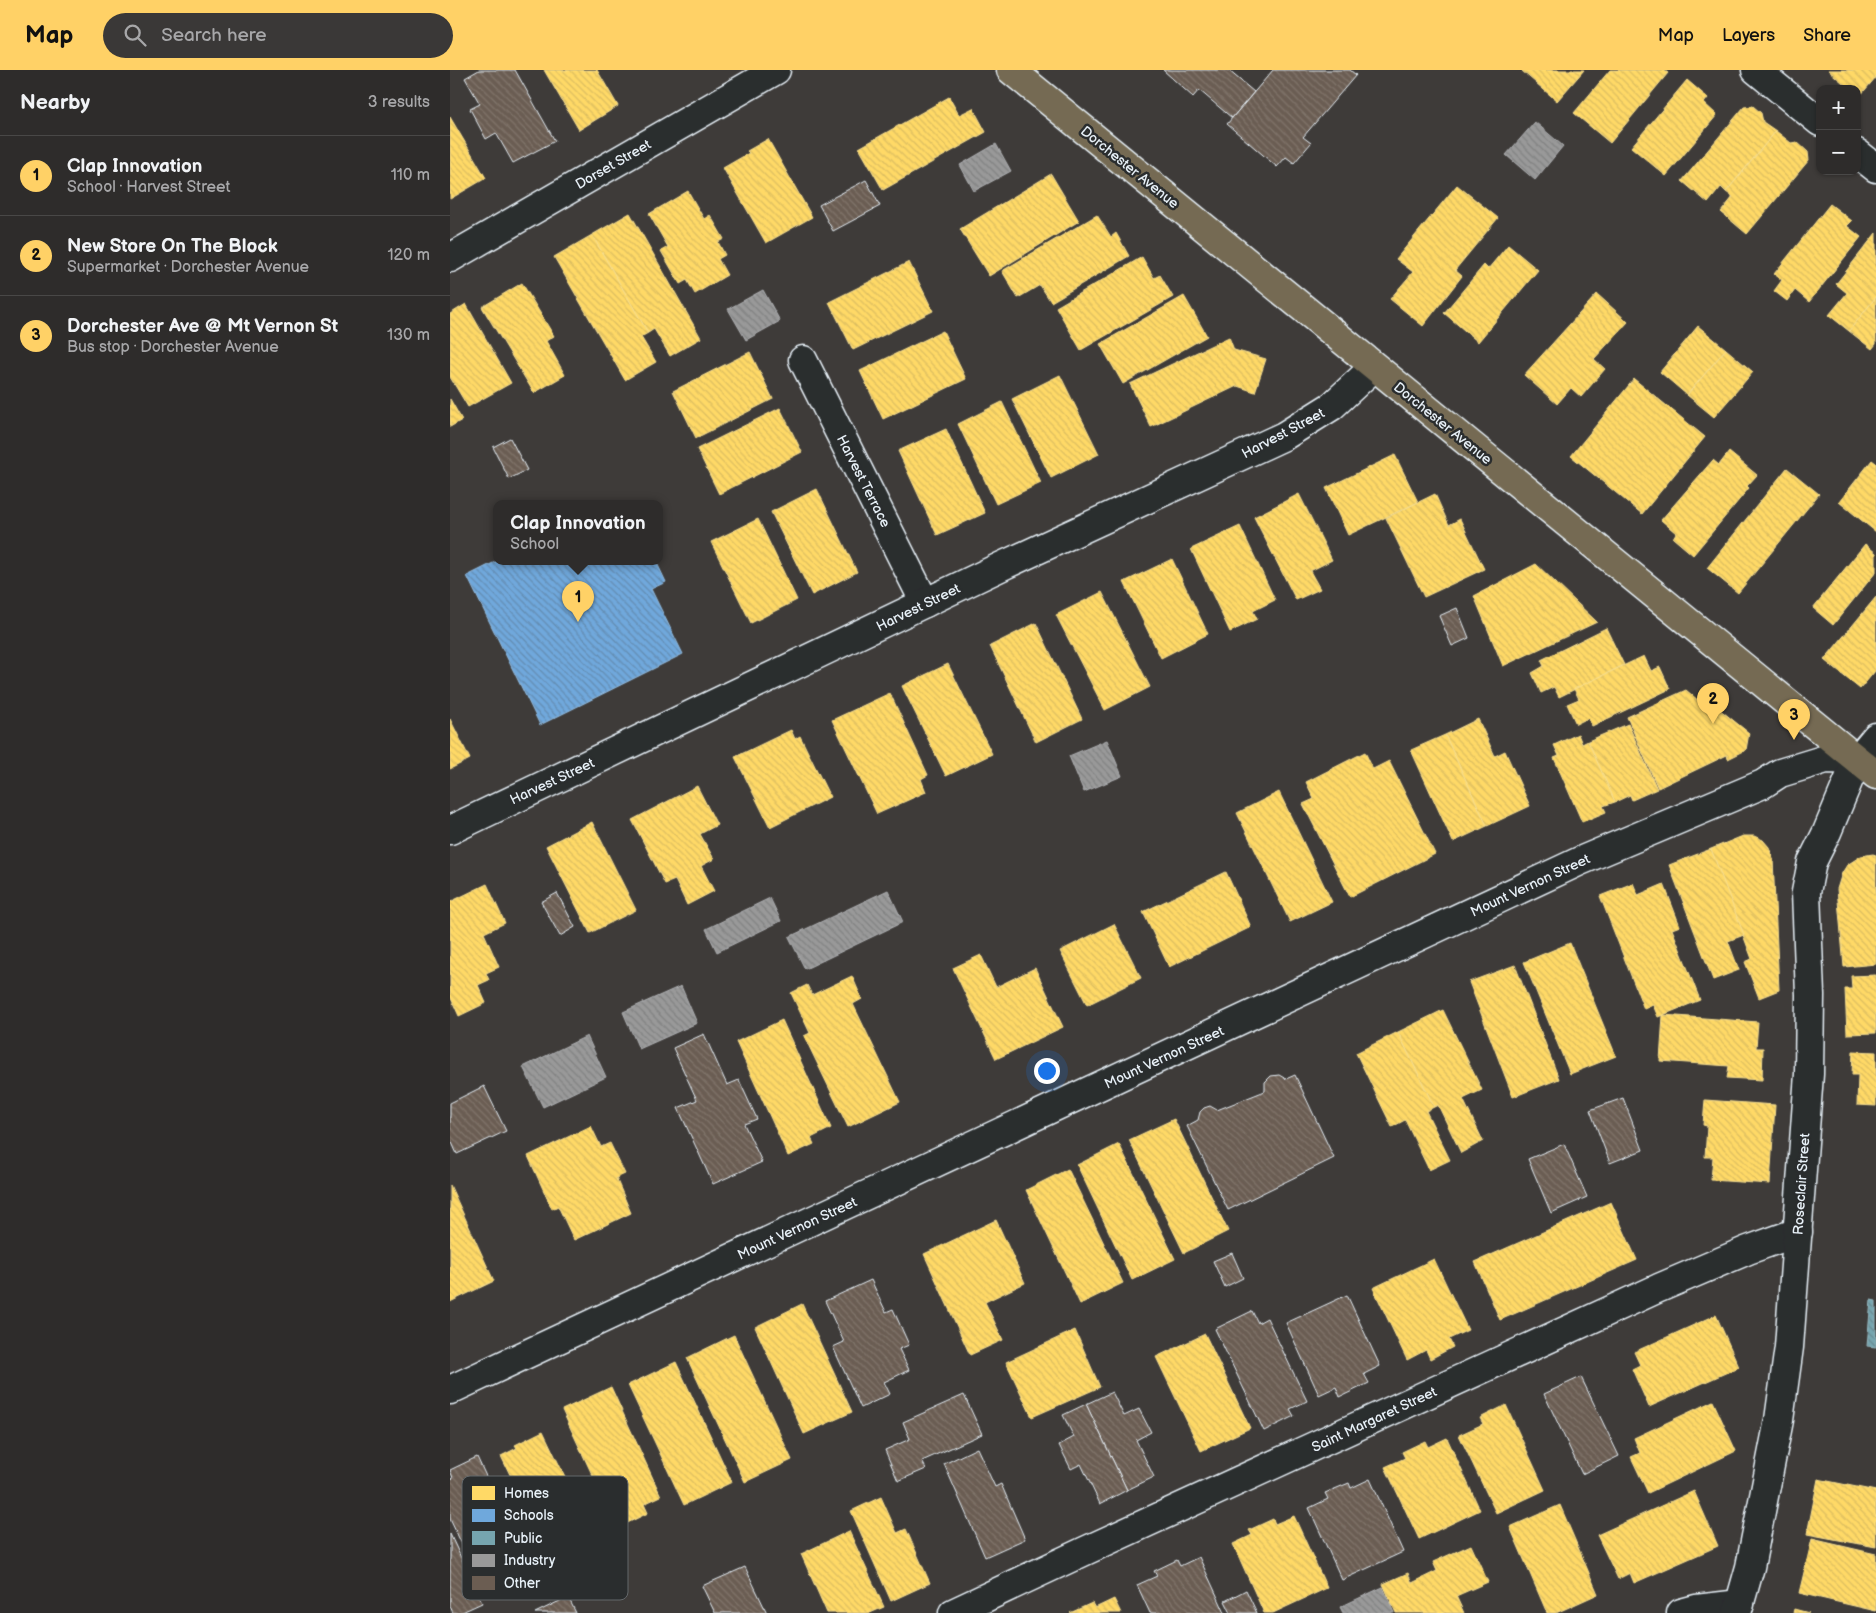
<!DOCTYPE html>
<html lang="en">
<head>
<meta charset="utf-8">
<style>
	:root { --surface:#2e2c2b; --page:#3a3837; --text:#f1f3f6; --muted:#a7a7a9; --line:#494847; --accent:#ffd166 }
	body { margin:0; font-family:"Balsamiq Sans",sans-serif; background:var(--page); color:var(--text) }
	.controls { position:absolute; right:15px; top:15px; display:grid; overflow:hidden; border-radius:10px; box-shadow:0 1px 4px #0004 }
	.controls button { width:45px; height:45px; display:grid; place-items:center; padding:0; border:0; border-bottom:1px solid var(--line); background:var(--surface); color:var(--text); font:25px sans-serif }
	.you { position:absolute; left:596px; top:1000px; width:18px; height:18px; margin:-12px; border:4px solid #fff; border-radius:50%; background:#1a73e8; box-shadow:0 0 0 8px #1a73e833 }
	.badge { display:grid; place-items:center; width:32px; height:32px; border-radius:50%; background:var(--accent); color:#111; font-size:16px; font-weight:700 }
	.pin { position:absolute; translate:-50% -41px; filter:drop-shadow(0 1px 2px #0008) }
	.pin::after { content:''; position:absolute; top:26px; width:18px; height:15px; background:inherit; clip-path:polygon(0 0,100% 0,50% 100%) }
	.popup { position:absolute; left:43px; top:430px; width:170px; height:65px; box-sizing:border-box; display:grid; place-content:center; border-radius:10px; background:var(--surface); filter:drop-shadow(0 1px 4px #0005); font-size:16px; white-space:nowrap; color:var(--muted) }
	.popup b { font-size:19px; color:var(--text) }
	.popup::after { content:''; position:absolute; left:50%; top:100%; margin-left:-10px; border:10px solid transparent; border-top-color:var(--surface) }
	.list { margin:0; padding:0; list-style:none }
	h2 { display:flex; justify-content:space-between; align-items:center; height:65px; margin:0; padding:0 20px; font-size:21px }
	h2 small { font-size:16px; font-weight:400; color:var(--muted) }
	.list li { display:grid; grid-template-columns:32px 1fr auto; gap:15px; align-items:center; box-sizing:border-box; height:80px; padding:0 20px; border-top:1px solid var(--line) }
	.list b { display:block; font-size:19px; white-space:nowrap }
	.list p { margin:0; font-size:16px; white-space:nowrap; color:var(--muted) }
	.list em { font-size:16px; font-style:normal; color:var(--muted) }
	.icon { flex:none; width:28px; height:28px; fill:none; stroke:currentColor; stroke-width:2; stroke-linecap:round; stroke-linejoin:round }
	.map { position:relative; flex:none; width:1426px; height:1543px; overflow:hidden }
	header { display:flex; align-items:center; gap:30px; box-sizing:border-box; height:70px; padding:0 25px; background:var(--accent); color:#111 }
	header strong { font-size:24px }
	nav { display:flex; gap:28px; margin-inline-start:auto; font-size:18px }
	.search { width:350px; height:45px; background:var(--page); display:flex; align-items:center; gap:12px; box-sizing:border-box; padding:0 18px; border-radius:28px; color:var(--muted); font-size:19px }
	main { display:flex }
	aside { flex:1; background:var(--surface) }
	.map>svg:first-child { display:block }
</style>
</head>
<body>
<header>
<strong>Map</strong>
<div class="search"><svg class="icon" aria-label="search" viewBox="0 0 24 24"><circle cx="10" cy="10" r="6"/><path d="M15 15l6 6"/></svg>Search here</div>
<nav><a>Map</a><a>Layers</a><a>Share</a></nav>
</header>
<main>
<aside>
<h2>Nearby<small>3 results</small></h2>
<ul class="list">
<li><span class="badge">1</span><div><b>Clap Innovation</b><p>School · Harvest Street</p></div><em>110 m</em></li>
<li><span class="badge">2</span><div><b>New Store On The Block</b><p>Supermarket · Dorchester Avenue</p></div><em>120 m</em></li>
<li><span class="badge">3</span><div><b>Dorchester Ave @ Mt Vernon St</b><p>Bus stop · Dorchester Avenue</p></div><em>130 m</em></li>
</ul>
</aside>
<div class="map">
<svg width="1426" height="1543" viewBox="0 0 1426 1543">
	<defs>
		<pattern id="homes-back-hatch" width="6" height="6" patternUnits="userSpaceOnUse" patternTransform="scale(1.25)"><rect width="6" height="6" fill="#ffd966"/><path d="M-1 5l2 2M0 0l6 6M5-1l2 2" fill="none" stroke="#dabc60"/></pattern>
		<pattern id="schools-back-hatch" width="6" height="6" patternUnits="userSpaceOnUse" patternTransform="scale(1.25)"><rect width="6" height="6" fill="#6fa8dc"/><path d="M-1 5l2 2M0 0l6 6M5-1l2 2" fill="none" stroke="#638bb0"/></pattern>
		<pattern id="public-back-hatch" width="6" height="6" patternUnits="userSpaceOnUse" patternTransform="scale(1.25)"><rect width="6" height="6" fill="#76a5af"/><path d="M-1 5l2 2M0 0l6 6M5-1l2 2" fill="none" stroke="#688991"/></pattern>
		<pattern id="industry-back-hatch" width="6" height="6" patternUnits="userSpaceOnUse" patternTransform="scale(1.25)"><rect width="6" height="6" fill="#999"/><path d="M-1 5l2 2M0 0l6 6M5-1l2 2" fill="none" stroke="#808181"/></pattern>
		<pattern id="building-back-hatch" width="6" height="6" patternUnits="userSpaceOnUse" patternTransform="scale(1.25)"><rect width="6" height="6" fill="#6b5d52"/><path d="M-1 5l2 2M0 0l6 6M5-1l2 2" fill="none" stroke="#80756c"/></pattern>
	</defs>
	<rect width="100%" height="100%" fill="#3e3b39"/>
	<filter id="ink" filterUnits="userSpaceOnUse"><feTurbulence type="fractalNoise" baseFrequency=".02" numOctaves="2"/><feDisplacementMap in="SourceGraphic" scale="10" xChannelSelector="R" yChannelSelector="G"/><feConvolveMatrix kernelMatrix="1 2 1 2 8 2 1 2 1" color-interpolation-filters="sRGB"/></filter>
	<g filter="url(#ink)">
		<!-- homes -->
		<g fill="url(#homes-back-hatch)" stroke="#f8e092">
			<path d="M94,0H147L168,36L129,60Z"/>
			<path d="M1073,0H1134L1107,31L1072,1Z"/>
			<path d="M1160,0H1214L1218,3L1160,73L1124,43Z"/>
			<path d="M1378,0H1426V7L1409,27L1407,25V19H1400Z"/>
			<path d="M1237,10L1258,28L1254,33L1267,45L1216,106L1181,77Z"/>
			<path d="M499,27L509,45L523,38L536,62L433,120L409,78Z"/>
			<path d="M1303,36L1311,43L1313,52L1326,61L1276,122L1271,117L1258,133L1232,111L1294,37Z"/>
			<path d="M0,47L36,108L0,129Z"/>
			<path d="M1326,61L1341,73L1347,72L1358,82L1359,90L1297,164L1271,142L1283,127L1276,122Z"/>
			<path d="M318,69L362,147L316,173L273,98L299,83L297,81Z"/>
			<path d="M601,104L629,151L539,206L510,159Z"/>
			<path d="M1007,115L1048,148L1005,200L1012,206L973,256L940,229L963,202L946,189Z"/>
			<path d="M238,121L254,149L260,145L274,169L268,172L275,185L268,189L277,205L245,224L237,210L230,214L211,181L218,177L199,144Z"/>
			<path d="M1380,134L1402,151L1397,156L1411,167L1359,232L1345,220L1337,231L1324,221L1332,210L1324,204Z"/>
			<path d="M180,143L251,268L220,286L204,259L198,263L142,165Z"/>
			<path d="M647,145L661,167L666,163L679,186L601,232L590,215L568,228L552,201Z"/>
			<path d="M1426,163V227L1399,261L1379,245L1397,223L1386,214Z"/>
			<path d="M142,165L198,263L191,267L206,292L175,310L104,187Z"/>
			<path d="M1058,175L1088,200L1028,272L994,243L1034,195L1038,199Z"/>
			<path d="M692,187L704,208L710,205L723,227L631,280L606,237Z"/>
			<path d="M459,192L483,241L403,280L379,232Z"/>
			<path d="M72,213L104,266L96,271L115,305L84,323L32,237Z"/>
			<path d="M1147,224L1178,252L1144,289L1155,299L1131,327L1121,318L1107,334L1074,305Z"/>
			<path d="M734,226L757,266L673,314L650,274Z"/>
			<path d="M1426,227V274L1422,279L1399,261Z"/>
			<path d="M16,234L61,313L18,337L0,307V244Z"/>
			<path d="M1248,256L1276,279L1237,325L1210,302Z"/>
			<path d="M493,261L516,309L433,349L410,301Z"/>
			<path d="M779,267L784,280L816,289L805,322L787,316L701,357L680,314Z"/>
			<path d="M1276,279L1303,302L1264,347L1237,325Z"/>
			<path d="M300,282L323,329L246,368L223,321Z"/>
			<path d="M610,305L649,384L601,408L562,329Z"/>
			<path d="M1184,309L1255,367L1192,444L1121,386Z"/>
			<path d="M0,329L12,350L0,357Z"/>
			<path d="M552,332L591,413L546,434L508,354Z"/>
			<path d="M330,338L352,382L269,424L247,379Z"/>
			<path d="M496,359L535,443L487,465L448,381Z"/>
			<path d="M1279,382L1307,405L1297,416L1299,418L1243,485L1223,468L1226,463L1211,450L1263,390L1269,395Z"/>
			<path d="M945,385L968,432L898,465L876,418Z"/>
			<path d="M1422,390L1426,393V462L1389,432Z"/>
			<path d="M1337,398L1369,424L1288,523L1257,498Z"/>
			<path d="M367,419L407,502L362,525L321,442Z"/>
			<path d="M849,424L882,490L860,501L870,519L846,530L804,447Z"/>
			<path d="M985,424L999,455L1010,449L1034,499L974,527L936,448Z"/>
			<path d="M308,449L347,530L301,553L261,472Z"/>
			<path d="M790,456L825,530L803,541L807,549L780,562L741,479Z"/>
			<path d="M1415,474L1426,483V502L1383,555L1363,538Z"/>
			<path d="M722,489L758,564L711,588L674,512Z"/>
			<path d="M1086,494L1147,552L1053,596L1024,526Z"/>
			<path d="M652,522L700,617L655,640L606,545Z"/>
			<path d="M1426,527V600L1410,619L1374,590Z"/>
			<path d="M586,553L632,649L586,672L540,576Z"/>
			<path d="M1156,558L1174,595L1109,627L1104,617L1091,623L1082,603L1094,596L1091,590Z"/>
			<path d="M1194,586L1201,601L1210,597L1220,619L1142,656L1138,648L1126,654L1117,634L1129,629L1124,619Z"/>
			<path d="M498,594L542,684L496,706L452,616Z"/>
			<path d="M1236,620L1249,631L1253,626L1299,663L1296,680L1278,689L1277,685L1208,718L1177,647Z"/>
			<path d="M440,623L478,705L471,709L476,722L427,744L382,650Z"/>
			<path d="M0,649L20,689L0,699Z"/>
			<path d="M1028,649L1045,686L1055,681L1080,736L1037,756L995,665Z"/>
			<path d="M1178,654L1207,719L1182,730L1180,725L1165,732L1138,671Z"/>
			<path d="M341,660L345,669L350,666L380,727L320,757L285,687Z"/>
			<path d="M1128,664L1132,674L1138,671L1165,732L1153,736L1156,742L1132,752L1104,688L1109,686L1104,675Z"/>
			<path d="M995,665L1037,756L1003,772L961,680Z"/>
			<path d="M915,682L923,699L939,691L985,784L900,827L853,734L864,729L856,712Z"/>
			<path d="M247,716L267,755L250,764L264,789L251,796L264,821L237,835L225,810L215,814L182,750Z"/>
			<path d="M829,722L882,832L840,852L787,743Z"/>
			<path d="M142,752L186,840L140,863L96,776Z"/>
			<path d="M1293,766H1304L1313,770L1319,777L1323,789L1329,920L1309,928L1295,892L1302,889L1261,779Z"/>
			<path d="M1261,779L1294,865L1278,871L1289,900L1263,910L1219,795Z"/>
			<path d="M1423,784L1426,785V894L1394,897L1387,819L1392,803L1397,795L1411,786Z"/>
			<path d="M776,802L801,857L719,897L693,842Z"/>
			<path d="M1183,813L1188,825L1214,814L1230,856L1222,859L1250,930L1208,947L1203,935L1194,939L1150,826Z"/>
			<path d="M37,814L55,853L34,863L49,897L36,903L39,910L28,915L36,933L9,946L0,926V832Z"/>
			<path d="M664,854L691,908L637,935L610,881Z"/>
			<path d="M1120,873L1166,986L1120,1004L1074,892Z"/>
			<path d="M531,885L546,917L585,898L613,957L546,989L503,898Z"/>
			<path d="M1065,895L1109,1009L1063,1027L1019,912Z"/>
			<path d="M1426,905V963L1397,964L1395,919H1402L1401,906Z"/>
			<path d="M402,906L412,929L403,934L450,1032L398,1057L354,966L360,963L341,923L357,915L362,925Z"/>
			<path d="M993,940L1032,1020L1013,1029L1033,1071L1011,1083L988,1035L984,1037L948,962Z"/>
			<path d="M1213,945L1308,952L1306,978H1313L1312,1010L1277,1008L1279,996L1210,991Z"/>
			<path d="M332,950L381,1058L361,1068L364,1074L338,1086L286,972Z"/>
			<path d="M948,962L984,1037L976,1041L1000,1090L979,1100L955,1050L942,1057L906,983Z"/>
			<path d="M1403,981L1426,982V1036L1407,1035L1408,1005H1402Z"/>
			<path d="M1255,1030L1325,1035L1320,1114L1261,1110L1263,1087H1255L1257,1056L1253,1055Z"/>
			<path d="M724,1049L778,1161L734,1183L679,1070Z"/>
			<path d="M141,1056L151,1077L160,1073L175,1104L166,1108L181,1143L124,1170L108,1136L102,1139L78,1086Z"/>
			<path d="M669,1074L725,1189L682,1210L627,1095Z"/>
			<path d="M618,1099L673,1213L630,1234L576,1120Z"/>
			<path d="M0,1115L44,1211L0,1232Z"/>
			<path d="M1161,1132L1187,1190L1050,1250L1025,1192Z"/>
			<path d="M546,1150L575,1213L535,1232L553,1270L520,1285L474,1184Z"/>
			<path d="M984,1189L1018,1260L999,1269L1003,1277L980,1289L976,1280L957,1290L923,1218Z"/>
			<path d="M352,1234L402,1342L354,1364L305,1257Z"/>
			<path d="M1266,1245L1289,1297L1199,1337L1182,1299L1190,1295L1184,1282Z"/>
			<path d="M625,1260L650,1317L582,1347L556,1292Z"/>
			<path d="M755,1264L800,1358L751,1381L706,1287Z"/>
			<path d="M284,1265L342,1390L295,1412L237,1288Z"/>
			<path d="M226,1292L282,1412L234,1435L178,1315Z"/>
			<path d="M161,1317L211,1426L194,1434L198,1443L167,1458L112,1340Z"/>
			<path d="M1263,1331L1286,1381L1198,1423L1181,1387L1190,1383L1184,1368Z"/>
			<path d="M1056,1335L1095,1420L1046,1443L1009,1365L1033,1354L1030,1348Z"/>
			<path d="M93,1361L147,1473L103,1494L51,1386L67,1378L65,1375Z"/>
			<path d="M997,1368L1030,1440L969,1469L935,1397L955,1388L952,1382L975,1371L978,1377Z"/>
			<path d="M1368,1409L1426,1421V1477L1357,1464Z"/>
			<path d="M1244,1421L1268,1476L1184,1513L1180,1503L1168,1509L1147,1465Z"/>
			<path d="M431,1427L447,1463L456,1459L480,1513L441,1531L401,1441Z"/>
			<path d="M1110,1435L1148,1524L1106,1543H1097L1060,1457Z"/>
			<path d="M844,1446L877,1518L823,1543H814L783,1474L802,1465L799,1460L823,1449L825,1454Z"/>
			<path d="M399,1461L434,1537L420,1543H377L351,1484Z"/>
			<path d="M1362,1469L1426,1484V1541L1349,1523Z"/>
			<path d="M1021,1475L1038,1512L1006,1526L1014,1543H946L933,1514L958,1503L962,1513L987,1501L983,1492Z"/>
			<path d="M664,1529L671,1543H620L642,1533L645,1538Z"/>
			<path d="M1344,1539L1359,1543H1343Z"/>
		</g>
		<!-- schools -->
		<path fill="url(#schools-back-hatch)" stroke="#93bee4" d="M47,491H206L216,512L201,519L233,584L90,655L17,506Z"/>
		<!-- public -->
		<path fill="url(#public-back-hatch)" stroke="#98bcc5" d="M1421,1230L1426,1231V1277L1417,1276Z"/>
		<!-- industry -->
		<g fill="url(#industry-back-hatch)" stroke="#b1b3b6">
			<path d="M1085,52L1113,76L1085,110L1056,85Z"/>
			<path d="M546,74L561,101L524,121L510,95Z"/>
			<path d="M313,220L330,251L296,270L278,239Z"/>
			<path d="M657,670L672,706L634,722L619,686Z"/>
			<path d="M438,820L453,852L355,899L339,867Z"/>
			<path d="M320,828L331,851L267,882L256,859Z"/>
			<path d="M231,916L247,953L189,979L173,942Z"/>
			<path d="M137,966L156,1007L93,1037L73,997Z"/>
			<path d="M933,1517L944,1543H893L890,1537Z"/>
		</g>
		<!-- building -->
		<g fill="url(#building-back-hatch)" stroke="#e8f1f8">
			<path d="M29,0H65L105,71L63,93L46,63L36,69L20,39L30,34L15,8Z"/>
			<path d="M713,0H778L804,22L782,48L749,20L743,27Z"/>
			<path d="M823,0H900L906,5L853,67L861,73L844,93L836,87L827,97L777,54Z"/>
			<path d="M416,110L430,136L383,161L369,135Z"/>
			<path d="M60,368L77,400L59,409L43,377Z"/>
			<path d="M1007,538L1019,568L1002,576L989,546Z"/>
			<path d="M107,823L125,857L110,866L91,832Z"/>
			<path d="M254,964L277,1015L289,1010L307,1049L294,1054L312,1092L263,1114L228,1038L247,1030L223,978Z"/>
			<path d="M829,1005L836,1009L845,1005L884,1088L778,1140L737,1056L748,1050L750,1042L754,1038L760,1036L767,1040L815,1021V1012L821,1006Z"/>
			<path d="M34,1016L56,1061L7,1084L0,1068V1033Z"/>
			<path d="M1173,1028L1193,1080L1160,1093L1140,1040Z"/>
			<path d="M1114,1074L1137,1127L1101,1143L1078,1089Z"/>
			<path d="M782,1183L793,1208L775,1217L763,1191Z"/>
			<path d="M421,1210L436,1242L443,1239L459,1275L449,1279L459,1300L434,1312L440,1324L411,1338L383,1277L394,1272L375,1231Z"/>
			<path d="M897,1225L930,1296L914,1304L919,1313L890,1327L886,1317L869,1325L836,1253Z"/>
			<path d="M802,1241L808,1253L817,1248L857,1331L840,1339L844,1346L814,1361L765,1259Z"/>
			<path d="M1131,1307L1169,1386L1132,1404L1094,1324Z"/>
			<path d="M662,1322L674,1346L689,1339L701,1362L686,1370L704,1407L677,1420L636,1334Z"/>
			<path d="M514,1325L532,1364L472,1391L476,1399L448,1411L435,1380L460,1369L453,1352Z"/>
			<path d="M636,1334L677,1420L650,1434L631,1394L621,1399L609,1375L624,1367L613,1345Z"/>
			<path d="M527,1378L545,1417L551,1414L575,1469L535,1487L494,1394Z"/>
			<path d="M27,1387L81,1503L35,1523L0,1449V1410L3,1408L0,1400Z"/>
			<path d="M920,1409L953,1482L892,1510L859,1438L878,1429L875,1423L899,1413L901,1418Z"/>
			<path d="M0,1464L32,1533L10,1543H3L0,1536Z"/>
			<path d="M749,1487L775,1543H700L687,1515L707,1506L704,1501L727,1490L730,1496Z"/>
			<path d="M295,1497L317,1543H265L252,1516Z"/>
			<path d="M796,1520L807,1543H781L775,1531Z"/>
			<path d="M118,1527L126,1543H85Z"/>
		</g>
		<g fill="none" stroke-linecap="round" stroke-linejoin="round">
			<defs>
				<g id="minor">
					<path d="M1306,0L1370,52"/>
					<path d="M1407,83L1426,98"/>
					<path d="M0,188L326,0"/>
					<path d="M353,290L475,533"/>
					<path d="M0,760L552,496L834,366L882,336L924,297"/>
					<path d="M0,1320L1130,791L1313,714L1330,703L1376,689L1407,690"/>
					<path d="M503,1543L635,1481L1209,1218L1298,1180L1348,1162"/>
					<path d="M1231,1543L1246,1539L1290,1534"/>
					<path d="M1287,1543L1300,1497L1329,1350L1339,1277L1359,1004L1360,925L1356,822L1362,792L1377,762L1407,690L1426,667"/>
				</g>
				<path id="major" d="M561,0L1426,705"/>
			</defs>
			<!-- minor casing -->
			<use href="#minor" stroke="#e8f1f8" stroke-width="31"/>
			<!-- major casing -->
			<use href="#major" stroke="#e8f1f8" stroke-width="31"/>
			<!-- minor -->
			<use href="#minor" stroke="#2a2d2e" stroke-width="28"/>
			<!-- major -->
			<use href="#major" stroke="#746b52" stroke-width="28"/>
		</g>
	</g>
	<g text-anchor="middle" stroke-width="5" stroke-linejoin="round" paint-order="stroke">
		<!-- street labels -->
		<g font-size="14" fill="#e8f1f8" stroke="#2a2d2e">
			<text transform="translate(163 94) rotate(-30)" y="5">Dorset Street</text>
			<text transform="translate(680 97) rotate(39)" y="5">Dorchester Avenue</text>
			<text transform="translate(993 353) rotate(39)" y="5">Dorchester Avenue</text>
			<text transform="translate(833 363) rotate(-28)" y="5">Harvest Street</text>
			<text transform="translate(414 411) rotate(63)" y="5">Harvest Terrace</text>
			<text transform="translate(468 537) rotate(-26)" y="5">Harvest Street</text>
			<text transform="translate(102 711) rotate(-25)" y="5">Harvest Street</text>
			<text transform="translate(1080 815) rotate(-25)" y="5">Mount Vernon Street</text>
			<text transform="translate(714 987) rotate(-25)" y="5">Mount Vernon Street</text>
			<text transform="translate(1351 1114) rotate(-86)" y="5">Roseclair Street</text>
			<text transform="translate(347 1158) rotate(-25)" y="5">Mount Vernon Street</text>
			<text transform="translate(924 1349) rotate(-25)" y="5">Saint Margaret Street</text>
		</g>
	</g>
	<!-- legend -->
	<rect x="12" y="1406" width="166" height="124" rx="8" fill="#2a2d2e" stroke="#63686b" stroke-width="1"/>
	<rect x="22" y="1416" width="23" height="14" fill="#ffd966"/>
	<rect x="22" y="1439" width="23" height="13" fill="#6fa8dc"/>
	<rect x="22" y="1461" width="23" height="14" fill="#76a5af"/>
	<rect x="22" y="1484" width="23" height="13" fill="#999"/>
	<rect x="22" y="1506" width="23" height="14" fill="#6b5d52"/>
	<g font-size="14" fill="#e8f1f8">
		<text x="54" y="1428">Homes</text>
		<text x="54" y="1450">Schools</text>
		<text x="54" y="1473">Public</text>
		<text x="54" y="1495">Industry</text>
		<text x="54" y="1518">Other</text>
	</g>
</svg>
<div class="controls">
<button>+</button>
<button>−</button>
</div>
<div class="you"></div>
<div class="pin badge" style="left:128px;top:552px">1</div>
<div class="popup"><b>Clap Innovation</b>School</div>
<div class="pin badge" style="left:1263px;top:654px">2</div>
<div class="pin badge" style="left:1344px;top:670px">3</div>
</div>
</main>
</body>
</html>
